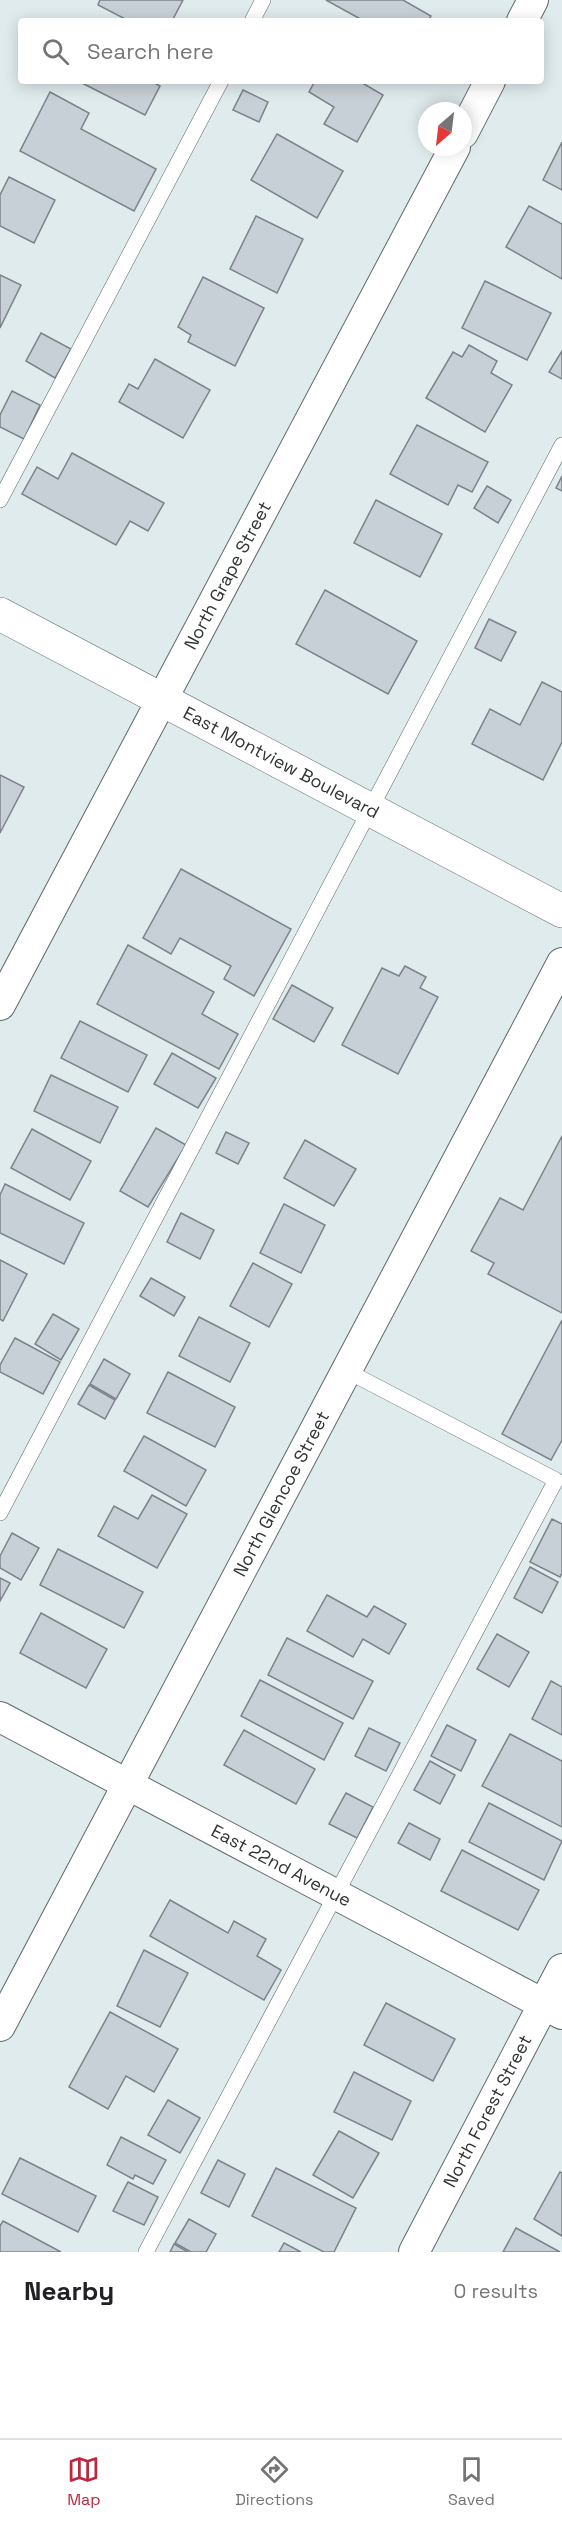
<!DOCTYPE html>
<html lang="en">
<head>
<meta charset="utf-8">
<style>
	:root { --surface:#fff; --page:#f2f2f2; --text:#202124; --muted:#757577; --line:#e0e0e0; --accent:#ba293f }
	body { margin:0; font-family:"Space Grotesk",sans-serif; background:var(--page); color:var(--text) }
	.compass { position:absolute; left:418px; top:102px; width:54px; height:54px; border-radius:50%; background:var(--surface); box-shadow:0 3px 15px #0003; rotate:208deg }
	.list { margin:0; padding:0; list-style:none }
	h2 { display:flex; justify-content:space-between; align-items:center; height:78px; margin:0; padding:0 24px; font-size:26px }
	h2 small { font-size:20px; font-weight:400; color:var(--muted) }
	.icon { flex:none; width:33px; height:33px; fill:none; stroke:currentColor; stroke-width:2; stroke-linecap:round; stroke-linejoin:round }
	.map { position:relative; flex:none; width:562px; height:2252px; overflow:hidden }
	.search { position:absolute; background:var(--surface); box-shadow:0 3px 15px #0003; left:18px; right:18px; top:18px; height:66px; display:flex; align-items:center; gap:15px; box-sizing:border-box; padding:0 21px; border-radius:6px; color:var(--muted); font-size:22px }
	.sheet { height:186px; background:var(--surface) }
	nav { display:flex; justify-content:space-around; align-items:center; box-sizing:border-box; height:84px; border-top:2px solid var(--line); background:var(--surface); font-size:16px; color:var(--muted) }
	nav a { display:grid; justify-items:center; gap:3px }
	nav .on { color:var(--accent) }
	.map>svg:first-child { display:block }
</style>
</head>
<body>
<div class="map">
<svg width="562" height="2252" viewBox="0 0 562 2252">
	<rect width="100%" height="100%" fill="#e0ebee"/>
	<!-- building -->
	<g fill="#c8d0d7" stroke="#7c8289" stroke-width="1.5">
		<path d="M100,0H183L172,21H129L98,5Z"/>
		<path d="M326,0H403L431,16L428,21H364Z"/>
		<path d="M78,81H151L160,86L145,115Z"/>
		<path d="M315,81H359L383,95L357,142L324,124L334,107L309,92Z"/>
		<path d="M243,90L268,102L259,122L233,110Z"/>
		<path d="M50,92L89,113L81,129L156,169L134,211L20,151Z"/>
		<path d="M277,134L343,171L317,218L251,180Z"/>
		<path d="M562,142V190L543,180Z"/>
		<path d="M9,177L55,200L34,243L0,226V195Z"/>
		<path d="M529,206L562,224V279L506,247Z"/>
		<path d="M256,216L303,239L277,293L230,269Z"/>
		<path d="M0,275L21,285L0,328Z"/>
		<path d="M203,277L264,308L235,366L188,342L191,335L178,327Z"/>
		<path d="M485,281L551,313L527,360L462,328Z"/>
		<path d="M41,333L71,349L55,378L26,361Z"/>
		<path d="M469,345L497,361L491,373L512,385L485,432L426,398L453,352L462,357Z"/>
		<path d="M562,351V379L549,372Z"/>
		<path d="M155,359L210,390L183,438L119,402L129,384L138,389Z"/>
		<path d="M12,391L40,405L24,439L0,427V415Z"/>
		<path d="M417,425L488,462L472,492L458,485L448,505L390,474Z"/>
		<path d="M72,453L164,503L148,531L130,521L116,545L22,494L37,467L58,479Z"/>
		<path d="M562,476V491L556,488Z"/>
		<path d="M487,486L511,500L498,523L474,508Z"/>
		<path d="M376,500L442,534L420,577L354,543Z"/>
		<path d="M325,590L417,641L388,694L296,644Z"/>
		<path d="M489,619L516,632L501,661L475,648Z"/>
		<path d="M542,682L562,692V742L543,780L472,744L490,709L520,725Z"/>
		<path d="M0,775L24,787L0,833Z"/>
		<path d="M181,869L291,929L254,996L224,979L231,966L180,938L171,954L143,938Z"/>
		<path d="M128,945L214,992L202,1014L238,1034L219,1069L97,1004Z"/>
		<path d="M405,966L426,977L420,988L438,997L398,1074L342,1045L382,968L399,976Z"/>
		<path d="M292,985L333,1008L314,1042L273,1019Z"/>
		<path d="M80,1021L147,1055L128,1092L61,1058Z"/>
		<path d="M172,1053L216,1078L198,1108L154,1084Z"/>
		<path d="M51,1075L118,1107L100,1143L34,1111Z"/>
		<path d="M156,1128L186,1145L148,1207L120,1191Z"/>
		<path d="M32,1129L91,1161L70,1200L11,1168Z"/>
		<path d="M226,1132L249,1143L238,1164L216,1153Z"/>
		<path d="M562,1136V1313L488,1274L494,1263L471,1251L500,1198L523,1210Z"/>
		<path d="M305,1140L356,1169L334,1206L284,1178Z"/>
		<path d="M5,1184L84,1223L64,1264L0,1233V1195Z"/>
		<path d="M284,1204L325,1225L301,1273L260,1253Z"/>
		<path d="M181,1213L214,1230L200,1259L167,1242Z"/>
		<path d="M0,1260L27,1274L3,1321L0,1319Z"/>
		<path d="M253,1263L292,1284L269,1327L230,1306Z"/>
		<path d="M151,1278L185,1297L174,1316L140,1296Z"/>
		<path d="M53,1314L79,1329L61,1360L35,1344Z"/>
		<path d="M199,1317L250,1343L230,1382L179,1356Z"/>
		<path d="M562,1320V1440L551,1460L502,1434Z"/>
		<path d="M15,1338L60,1362L43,1394L0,1372V1365Z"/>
		<path d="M104,1359L130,1374L116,1399L90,1384Z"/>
		<path d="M168,1372L235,1407L215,1447L147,1413Z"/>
		<path d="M89,1385L115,1400L105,1419L78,1404Z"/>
		<path d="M144,1436L206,1470L186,1506L124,1471Z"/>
		<path d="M152,1495L187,1514L157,1568L98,1536L114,1506L138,1519Z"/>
		<path d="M552,1519L562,1524V1573L560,1577L530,1562Z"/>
		<path d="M12,1533L39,1548L21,1580L0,1568V1556Z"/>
		<path d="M58,1549L143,1592L124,1628L40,1585Z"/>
		<path d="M530,1567L558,1582L542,1613L514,1598Z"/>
		<path d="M0,1578L10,1583L0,1601Z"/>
		<path d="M327,1595L367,1617L374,1606L406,1624L389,1654L363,1639L353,1657L307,1631Z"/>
		<path d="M41,1613L107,1649L86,1688L20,1653Z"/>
		<path d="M497,1634L529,1652L509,1687L477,1669Z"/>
		<path d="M287,1638L373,1681L353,1719L268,1675Z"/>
		<path d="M260,1680L343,1723L324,1760L241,1716Z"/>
		<path d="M551,1681L562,1687V1735L532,1719Z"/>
		<path d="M447,1725L476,1740L461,1771L431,1756Z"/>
		<path d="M369,1728L400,1743L386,1771L355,1756Z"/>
		<path d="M244,1730L315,1769L296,1804L224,1765Z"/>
		<path d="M510,1734L562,1761V1827L482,1786Z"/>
		<path d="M430,1761L455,1775L440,1804L414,1790Z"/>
		<path d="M346,1793L373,1807L357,1838L329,1824Z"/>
		<path d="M489,1803L562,1841L544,1880L469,1842Z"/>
		<path d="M409,1823L440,1839L430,1860L398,1843Z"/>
		<path d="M462,1850L539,1890L518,1930L441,1891Z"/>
		<path d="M170,1900L228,1933L234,1921L266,1939L257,1956L281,1970L264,2000L150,1936Z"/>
		<path d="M144,1950L188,1973L160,2027L117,2006Z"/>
		<path d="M386,2003L455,2039L433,2081L364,2045Z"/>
		<path d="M110,2012L178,2049L154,2092L126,2076L108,2109L69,2087Z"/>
		<path d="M354,2072L411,2101L392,2140L334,2112Z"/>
		<path d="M168,2100L200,2118L180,2153L148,2135Z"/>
		<path d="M339,2131L379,2153L353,2198L313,2175Z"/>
		<path d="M121,2137L166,2160L153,2184L135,2175L133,2179L107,2165Z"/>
		<path d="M20,2158L96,2196L78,2232L2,2194Z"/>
		<path d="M218,2160L245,2174L229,2207L201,2193Z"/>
		<path d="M276,2168L356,2208L334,2252H324L252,2216Z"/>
		<path d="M560,2172L562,2173V2236L534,2219Z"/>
		<path d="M128,2182L158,2197L144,2225L113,2211Z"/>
		<path d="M189,2219L216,2234L206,2252H191L175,2243Z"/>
		<path d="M3,2221L61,2252H0V2226Z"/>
		<path d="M516,2228L560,2252H503Z"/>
		<path d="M284,2243L301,2252H279Z"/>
		<path d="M174,2244L188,2252H170Z"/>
	</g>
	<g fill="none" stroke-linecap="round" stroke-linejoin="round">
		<defs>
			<g id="service">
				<path d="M252,21L263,0"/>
				<path d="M0,500L221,81"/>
				<path d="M0,1513L562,445"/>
				<path d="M146,2252L556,1480L347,1371"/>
			</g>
			<g id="minor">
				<path d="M522,21L533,0"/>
				<path d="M463,133L490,81"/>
				<path id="s1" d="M0,1005L455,147"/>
				<path id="s2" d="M0,1717L562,2014"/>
				<path id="s3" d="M0,2026L562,963"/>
				<path id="s4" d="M414,2252L562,1969"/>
			</g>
			<g id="tertiary">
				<path id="s5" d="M0,614L562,911"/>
			</g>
		</defs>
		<!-- service casing -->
		<use href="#service" stroke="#5f696b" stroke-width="16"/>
		<!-- minor casing -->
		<use href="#minor" stroke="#5f696b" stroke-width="32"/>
		<!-- tertiary casing -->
		<use href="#tertiary" stroke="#5f696b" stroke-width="34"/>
		<!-- service -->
		<use href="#service" stroke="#fff" stroke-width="15"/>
		<!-- minor -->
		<use href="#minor" stroke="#fff" stroke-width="30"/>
		<!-- tertiary -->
		<use href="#tertiary" stroke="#fff" stroke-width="33"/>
	</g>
	<g text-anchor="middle" stroke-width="4.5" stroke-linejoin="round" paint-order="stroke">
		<!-- street labels -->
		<g font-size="18" fill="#303435" stroke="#e0ebee">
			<text dy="6" stroke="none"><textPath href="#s1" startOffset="486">North Grape Street</textPath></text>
			<text dy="6" stroke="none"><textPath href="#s5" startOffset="318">East Montview Boulevard</textPath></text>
			<text dy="6" stroke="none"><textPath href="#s3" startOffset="602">North Glencoe Street</textPath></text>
			<text dy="6" stroke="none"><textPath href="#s2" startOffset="318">East 22nd Avenue</textPath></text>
			<text dy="6" stroke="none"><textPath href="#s4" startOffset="159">North Forest Street</textPath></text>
		</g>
	</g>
</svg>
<svg class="compass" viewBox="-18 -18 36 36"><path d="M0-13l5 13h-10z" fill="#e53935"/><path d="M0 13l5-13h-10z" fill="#757577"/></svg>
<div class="search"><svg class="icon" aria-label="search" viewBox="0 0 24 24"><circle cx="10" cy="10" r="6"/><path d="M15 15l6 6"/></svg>Search here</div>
</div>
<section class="sheet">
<h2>Nearby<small>0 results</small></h2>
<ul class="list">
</ul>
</section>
<nav>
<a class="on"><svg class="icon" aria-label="map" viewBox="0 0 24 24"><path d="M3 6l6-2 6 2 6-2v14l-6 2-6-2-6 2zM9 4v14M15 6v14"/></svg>Map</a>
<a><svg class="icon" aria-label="directions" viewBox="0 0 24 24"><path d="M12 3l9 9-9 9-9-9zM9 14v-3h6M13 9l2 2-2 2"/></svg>Directions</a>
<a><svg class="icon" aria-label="saved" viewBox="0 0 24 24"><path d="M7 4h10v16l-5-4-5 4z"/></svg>Saved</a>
</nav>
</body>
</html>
